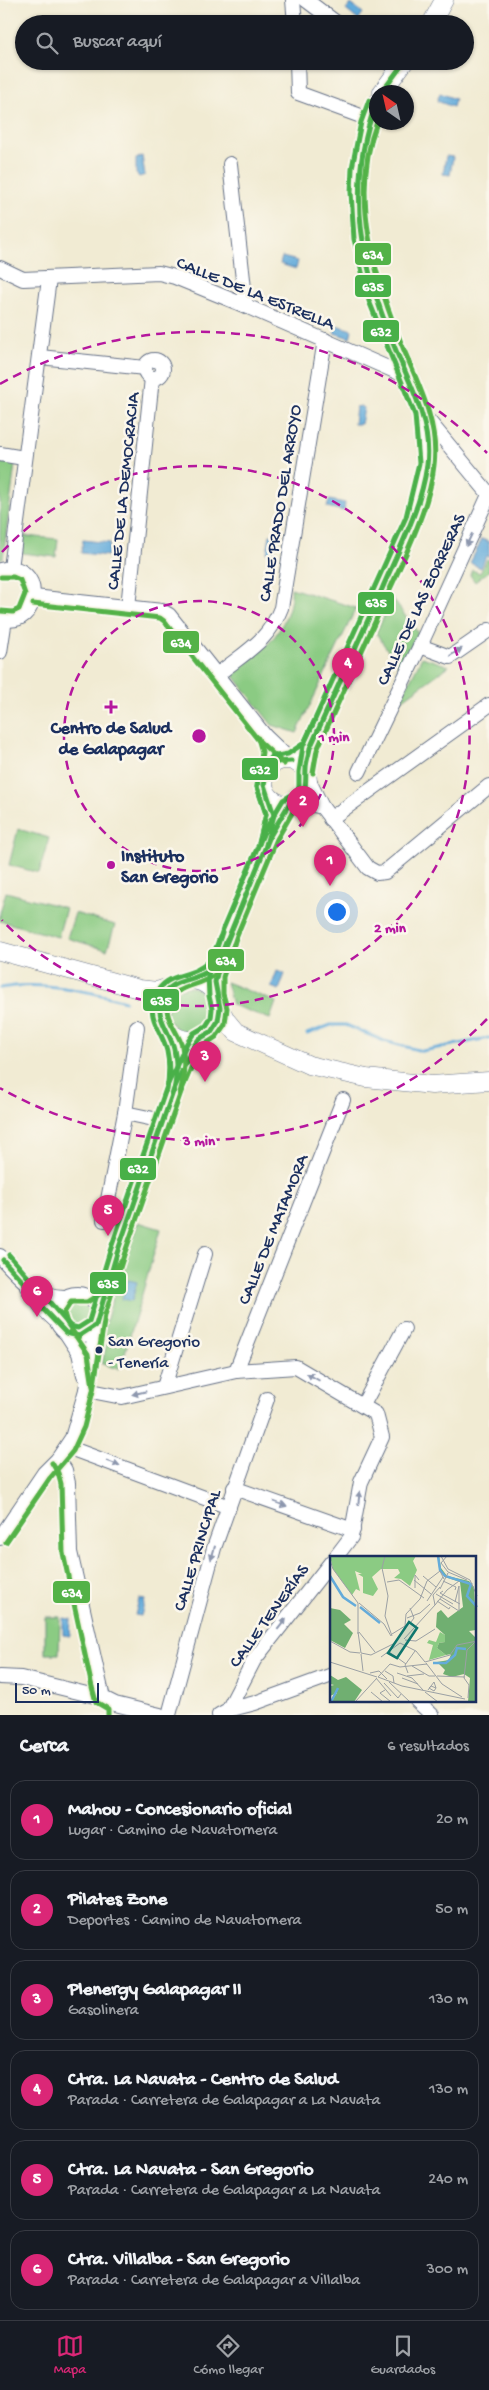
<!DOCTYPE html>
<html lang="es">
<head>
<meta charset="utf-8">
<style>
	:root { --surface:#171b24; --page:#20242c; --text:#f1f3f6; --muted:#9ea1a6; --line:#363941; --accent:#db2777 }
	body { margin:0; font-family:"Gochi Hand",sans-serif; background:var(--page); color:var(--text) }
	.compass { position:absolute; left:369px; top:85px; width:45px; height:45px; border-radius:50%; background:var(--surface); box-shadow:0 1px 4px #0004; rotate:326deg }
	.scale { position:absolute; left:15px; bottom:12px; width:84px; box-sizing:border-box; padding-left:5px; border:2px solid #1b2f5e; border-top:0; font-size:14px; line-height:18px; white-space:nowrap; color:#1b2f5e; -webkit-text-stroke:4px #fbf7ec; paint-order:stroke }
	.you { position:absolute; left:336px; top:911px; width:18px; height:18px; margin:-12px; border:4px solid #fff; border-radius:50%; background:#1a73e8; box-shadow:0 0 0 8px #1a73e833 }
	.badge { display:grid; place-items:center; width:32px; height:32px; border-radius:50%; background:var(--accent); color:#fff; font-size:16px; font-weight:700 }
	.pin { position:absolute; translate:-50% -41px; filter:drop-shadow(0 1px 2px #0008) }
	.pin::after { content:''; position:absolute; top:26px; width:18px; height:15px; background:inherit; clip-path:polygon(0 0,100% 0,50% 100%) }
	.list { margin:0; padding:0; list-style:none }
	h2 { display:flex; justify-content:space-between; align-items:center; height:65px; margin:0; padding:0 20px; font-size:21px }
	h2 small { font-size:16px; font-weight:400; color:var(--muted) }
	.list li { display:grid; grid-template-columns:32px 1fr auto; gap:15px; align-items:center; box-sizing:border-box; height:80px; margin:0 10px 10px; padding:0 10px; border:1px solid var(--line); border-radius:15px }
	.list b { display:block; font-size:19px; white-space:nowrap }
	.list p { margin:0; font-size:16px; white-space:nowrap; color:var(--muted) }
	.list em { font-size:16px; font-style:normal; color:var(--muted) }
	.icon { flex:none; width:28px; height:28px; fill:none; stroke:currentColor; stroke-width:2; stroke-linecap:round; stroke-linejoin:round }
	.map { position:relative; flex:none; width:489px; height:1715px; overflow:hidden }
	.search { position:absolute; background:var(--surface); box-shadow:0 1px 4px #0004; left:15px; right:15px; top:15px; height:55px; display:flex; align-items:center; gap:12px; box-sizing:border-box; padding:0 18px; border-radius:28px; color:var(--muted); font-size:19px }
	.sheet { height:605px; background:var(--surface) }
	nav { display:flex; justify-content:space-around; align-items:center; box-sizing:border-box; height:70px; border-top:1px solid var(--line); background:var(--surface); font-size:14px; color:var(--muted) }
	nav a { display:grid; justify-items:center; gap:2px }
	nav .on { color:var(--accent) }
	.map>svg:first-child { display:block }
</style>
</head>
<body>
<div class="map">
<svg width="489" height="1715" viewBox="0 0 489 1715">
	<rect width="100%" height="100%" fill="#fbf7ec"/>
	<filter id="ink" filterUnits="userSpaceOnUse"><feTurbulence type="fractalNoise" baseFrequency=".02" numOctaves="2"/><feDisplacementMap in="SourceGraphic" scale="10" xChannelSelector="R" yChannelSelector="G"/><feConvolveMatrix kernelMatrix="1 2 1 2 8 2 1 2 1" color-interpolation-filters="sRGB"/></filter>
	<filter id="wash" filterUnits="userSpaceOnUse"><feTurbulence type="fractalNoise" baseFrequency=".0096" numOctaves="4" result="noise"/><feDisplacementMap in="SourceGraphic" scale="20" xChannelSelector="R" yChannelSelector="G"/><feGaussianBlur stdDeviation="1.12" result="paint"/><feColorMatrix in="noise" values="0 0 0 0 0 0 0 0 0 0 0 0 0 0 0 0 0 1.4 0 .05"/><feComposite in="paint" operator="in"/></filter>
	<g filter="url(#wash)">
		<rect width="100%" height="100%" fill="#f1ebd3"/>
		<!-- green -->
		<g fill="#8bcb83" stroke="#537d70">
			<path d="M0,462L15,464L3,558L0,559Z"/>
			<path d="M24,536L58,539L56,557L22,553Z"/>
			<path d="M487,559L489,560V571L475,582L470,575L472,570L480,573Z"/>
			<path d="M291,588L356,608L297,733L272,725L234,676C236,664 253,657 262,650C278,636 293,611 291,588Z"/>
			<path d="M392,598L418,633L401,670L376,633Z"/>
			<path d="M422,657L449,666L399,702Z"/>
			<path d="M18,829L49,838L39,873L9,865Z"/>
			<path d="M6,892L66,908L58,937L0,921V913Z"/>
			<path d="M75,913L115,925L107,950L67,938Z"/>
			<path d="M226,982L276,1002L270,1019L232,1005Z"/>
			<circle cx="190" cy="1010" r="23"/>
			<path d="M138,1222L161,1229L123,1360L121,1359L118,1369L102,1364L107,1340L103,1333L116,1285Z"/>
			<circle cx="77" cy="1315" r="13"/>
			<path d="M45,1617H60L59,1654H45Z"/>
		</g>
		<!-- water -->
		<g fill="#64abda" stroke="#406d9c">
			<path d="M351,4L363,13L358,20L346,10Z"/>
			<path d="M440,93L455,99L453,107L437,101Z"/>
			<path d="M142,156L145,175L139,177L136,174V159Z"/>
			<path d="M446,156L453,157L450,175L443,174Z"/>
			<path d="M282,257L298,261L296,269L280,264Z"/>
			<path d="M336,325L352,330L350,338L334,333Z"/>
			<path d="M361,406L364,408L361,424H354L356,407Z"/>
			<path d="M329,500L345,503L344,511L327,507Z"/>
			<path d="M270,535L277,536L274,554L267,553Z"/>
			<path d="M482,539L489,542V557L486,556L481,568L470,563Z"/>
			<path d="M83,540L110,543L108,556L81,553Z"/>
			<path d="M277,971L285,974L279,990L271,987Z"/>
			<path d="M128,1280L137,1282L132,1301L122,1299Z"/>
			<path d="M139,1599L145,1600L141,1616L135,1615Z"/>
			<path d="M63,1618L71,1619L70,1636L63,1635Z"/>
		</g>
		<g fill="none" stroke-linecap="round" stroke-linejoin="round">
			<!-- stream -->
			<g stroke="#64abda" stroke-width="3">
				<path d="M0,988C41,981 85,990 125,1001"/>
				<path d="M307,1034L331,1025H346L384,1041L422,1051L489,1038"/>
			</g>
		</g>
	</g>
	<g filter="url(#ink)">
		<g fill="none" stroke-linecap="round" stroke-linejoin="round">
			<defs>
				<g id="minor">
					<path d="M293,0L295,24"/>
					<path d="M306,0L338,24"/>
					<path d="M297,61L298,93L369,119"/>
					<path d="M387,61L399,70"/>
					<path d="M230,164L246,306"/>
					<path d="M0,268L23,279L159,273L175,277L246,306L397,372L404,369"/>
					<path d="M40,357L145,368"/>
					<circle cx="154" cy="369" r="9"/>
					<path d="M423,414L489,494"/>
					<path d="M0,454L24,458"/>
					<path d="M11,568L49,279"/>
					<path d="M0,570C45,557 43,632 0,618"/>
					<path d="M34,597L162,611L169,615L265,736L290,760"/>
					<path d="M128,607L152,378"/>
					<path d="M420,646L450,657L489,630"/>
					<path d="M0,652L5,619"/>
					<path d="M217,675C245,652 268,642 281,608L325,340"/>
					<path d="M265,737L270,751L268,769"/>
					<path d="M359,772L420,646L489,495"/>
					<path d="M297,801L322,807L308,779"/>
					<path d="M322,807L368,868L377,873L385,872L489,786"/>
					<path d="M330,819L489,705"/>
					<path d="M169,1033L176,1058V1078"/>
					<path d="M125,1113L163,1121"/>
					<path d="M104,1220L125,1113L137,1027"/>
					<path d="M0,1256C19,1277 35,1297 65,1297"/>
					<path d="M27,1287L43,1309L57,1322"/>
					<circle cx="77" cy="1315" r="21"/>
					<path d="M98,1313L174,1089L190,1052L199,1039"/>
					<path d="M66,1333L79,1353L84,1375"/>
					<path d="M236,1371L343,1100"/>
					<path d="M164,1387L205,1254"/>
					<path d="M86,1390L122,1397L236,1371L296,1367L376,1414L382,1437L361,1482L351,1537L335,1558"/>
					<path d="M363,1405L404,1329"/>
					<path d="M67,1447L229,1507"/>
					<path d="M58,1459L65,1470L68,1483L70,1552L103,1698"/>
					<path d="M234,1488L353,1530"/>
					<path d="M0,1538L44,1473L58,1459L72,1438L86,1390L96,1325"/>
					<path d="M0,1677L21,1678L103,1698L115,1704L160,1715"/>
					<path d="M417,1701L432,1715"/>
					<path d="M228,1710L255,1703L332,1675"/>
					<path d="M169,1715L214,1548L267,1399"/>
					<path d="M219,1715L228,1710L254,1660L332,1561"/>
				</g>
				<g id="major">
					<path d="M431,24L444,0"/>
					<path d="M382,92L405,61"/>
					<circle cx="286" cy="782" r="22"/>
					<path d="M306,772L310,748L413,519L427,464L425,430L422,413C405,370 384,327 371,282C355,226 352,157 376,103"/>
					<path d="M0,951L139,989L157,991L169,987"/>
					<circle cx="190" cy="1010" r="30"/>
					<path d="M216,995L215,976L230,932L270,836L289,804"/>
					<path d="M220,1008L226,1020L236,1032L309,1065L366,1078L432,1085L489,1081"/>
				</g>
			</defs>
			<!-- minor casing -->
			<use href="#minor" stroke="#667187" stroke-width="16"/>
			<!-- major casing -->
			<use href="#major" stroke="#667187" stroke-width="19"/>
			<!-- minor -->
			<use href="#minor" stroke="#fff" stroke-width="14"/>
			<!-- major -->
			<use href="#major" stroke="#fff" stroke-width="18"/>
			<defs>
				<g id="bus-1">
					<path d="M382,92L405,61"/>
					<path d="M289,804C309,798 305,785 306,768C306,761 309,755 310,748C334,695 358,642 382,589C399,549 421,509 427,465C432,425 412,388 397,353C362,270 344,190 376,103"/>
					<path d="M266,845L274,815L264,785L266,773L277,762L291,761"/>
					<path d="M174,1091C177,1077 177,1063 174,1049C170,1031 154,1017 162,998C170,978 195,982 210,970C219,963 223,950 227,940"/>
					<path d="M3,1260L25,1284L43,1309L66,1333L79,1336L96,1325L117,1253L174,1089L193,1047L199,1039L211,1032L218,1021L220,1008L215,982L223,951L270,836L289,804"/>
				</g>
				<g id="bus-2">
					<path d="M1,577H13L20,580L25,594L19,609L13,612L1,611"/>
					<path d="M33,604L160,618L164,621L259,741L284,764"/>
					<path d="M258,738L262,752L257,787L266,814L259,844"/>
					<path d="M313,773L317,750C341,696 366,642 390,589C407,552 430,505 434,465C439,424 419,386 404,350C375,280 349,196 377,122"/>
					<path d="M180,1093C184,1078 185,1062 182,1046C179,1033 163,1017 168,1003C174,986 200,986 213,976C224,968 229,956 234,944"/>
					<path d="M93,1387L88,1354L67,1323L64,1313L71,1302H87L100,1294L120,1262"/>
					<path d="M52,1463L58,1473L61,1484L63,1553L92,1687L96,1702L108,1709V1715"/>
					<path d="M6,1542L50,1478L73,1451L84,1427L93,1391L105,1315L124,1255L181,1092L194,1061L204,1045L216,1037L225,1024L227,1008L223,994V977L237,935L277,839L295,808"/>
				</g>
				<g id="bus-3">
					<path d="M259,843L266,814L257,787L259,770L271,757L288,754L304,743L314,722"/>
					<path d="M167,1090C169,1077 170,1064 167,1051C162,1031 146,1018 155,996C165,971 192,979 208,962C214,955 217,946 220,937"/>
					<path d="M9,1255L70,1326L78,1328L89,1321L110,1251L167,1086L187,1043L194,1033L206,1026L211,1018L212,1009L209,996L208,975L223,929L264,832L283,800L297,792L299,787V772L303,746L406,517L419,463L415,415L369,301L354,239L351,192L352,168L361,122L369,100"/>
				</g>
			</defs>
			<!-- bus-1 casing -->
			<use href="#bus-1" stroke="#fbf7ec" stroke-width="9"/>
			<!-- bus-2 casing -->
			<use href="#bus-2" stroke="#fbf7ec" stroke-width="9"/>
			<!-- bus-3 casing -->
			<use href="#bus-3" stroke="#fbf7ec" stroke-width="9"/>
			<!-- bus-1 -->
			<use href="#bus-1" stroke="#48b048" stroke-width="5"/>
			<!-- bus-2 -->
			<use href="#bus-2" stroke="#53b247" stroke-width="5"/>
			<!-- bus-3 -->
			<use href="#bus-3" stroke="#48b048" stroke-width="5"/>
		</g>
		<!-- one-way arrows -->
		<defs><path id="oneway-solid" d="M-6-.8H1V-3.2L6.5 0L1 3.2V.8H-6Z" transform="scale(1.25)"/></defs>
		<g fill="#8d97ae">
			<use href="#oneway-solid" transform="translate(469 540) rotate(115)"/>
			<use href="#oneway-solid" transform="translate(456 652) rotate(-32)"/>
			<use href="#oneway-solid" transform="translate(313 1377) rotate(-150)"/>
			<use href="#oneway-solid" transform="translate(139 1393) rotate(167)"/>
			<use href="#oneway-solid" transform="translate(113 1463) rotate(20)"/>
			<use href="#oneway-solid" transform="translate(359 1498) rotate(-83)"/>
			<use href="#oneway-solid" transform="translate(280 1504) rotate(20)"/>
			<use href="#oneway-solid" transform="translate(213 1553) rotate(106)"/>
			<use href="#oneway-solid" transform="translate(282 1624) rotate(-52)"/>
		</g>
	</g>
	<!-- distance rings -->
	<g fill="none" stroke="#b5179e" stroke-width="2.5" stroke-dasharray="9 6">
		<circle cx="199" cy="736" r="135"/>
		<path d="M2 552A270 270 0 1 1 2 920"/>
		<path d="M487 1019A404 404 0 0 1 0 1088M0 384A404 404 0 0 1 487 453"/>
	</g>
	<!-- markers -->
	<g fill="#b5179e" stroke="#fbf7ec" stroke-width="2">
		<path d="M108.5 699.5h5v5h5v5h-5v5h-5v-5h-5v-5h5z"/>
		<circle cx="111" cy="865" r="5"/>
	</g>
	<circle fill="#1b2f5e" stroke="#fbf7ec" stroke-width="2" cx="99" cy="1350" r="4.5"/>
	<g text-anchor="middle" stroke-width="5" stroke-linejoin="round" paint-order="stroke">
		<!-- bus labels -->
		<g font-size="17" fill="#1b2f5e" stroke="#fbf7ec" text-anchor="start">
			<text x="108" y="1346">San Gregorio<tspan x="108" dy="21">- Tenería</tspan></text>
		</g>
		<!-- street labels -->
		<g font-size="18" fill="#1b2f5e" stroke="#fbf7ec">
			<text transform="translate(256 292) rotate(22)" y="6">CALLE DE LA ESTRELLA</text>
			<text transform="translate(122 491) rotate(-84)" y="6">CALLE DE LA DEMOCRACIA</text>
			<text transform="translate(279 503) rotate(-81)" y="6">CALLE PRADO DEL ARROYO</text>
			<text transform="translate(420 599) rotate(-65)" y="6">CALLE DE LAS ZORRERAS</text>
			<text transform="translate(272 1229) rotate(-68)" y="6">CALLE DE MATAMORA</text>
			<text transform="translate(196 1550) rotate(-73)" y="6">CALLE PRINCIPAL</text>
			<text transform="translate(268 1615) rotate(-54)" y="6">CALLE TENERÍAS</text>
		</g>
		<!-- poi labels -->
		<g font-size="18" font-weight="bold" fill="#1b2f5e" stroke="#fbf7ec">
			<text x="111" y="733">Centro de Salud<tspan x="111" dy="21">de Galapagar</tspan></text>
			<text x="121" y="861" text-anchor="start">Instituto<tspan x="121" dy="21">San Gregorio</tspan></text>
		</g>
	</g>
	<!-- overview -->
	<g transform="translate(330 1556)">
		<rect width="146" height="146" fill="#f1ebd3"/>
		<path d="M0,0H86L83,5L87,14L80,30L71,23L64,22L70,17L68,13H51L42,21L48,33L43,40L33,37V21L28,18H32L25,15L30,35L26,33L22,39L3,13ZM110,76L115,79V86L109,87L107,92L116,99L99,104L103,89L97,87L99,84L106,86Z" fill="#8bcb83"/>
		<path d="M108,0H109L111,12L117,20L139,25L144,31L146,74L139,75L146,82V146H138L140,122L134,118L122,121L113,118L115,114L107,106L119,104L121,98L116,99L107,92L109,87L115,86V79L106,71L107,57L111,54L118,62L133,51L130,26L115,21L109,12ZM0,52L10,54L21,64L14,68L23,77L15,92L0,84ZM0,119L8,124L16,121L32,134L24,146H0L7,137L0,140V130L4,129L0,128Z" fill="#70af71"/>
		<path fill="none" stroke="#64abda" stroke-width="2.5" d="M108,0L110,14L115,20L141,28L137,40L147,51M0,20L13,41L26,50M30,51L50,67M103,107H116L125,99L127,92L136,93M1,146L8,132"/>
		<path fill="none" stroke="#9ba0a4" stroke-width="1" d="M55,0L52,12L58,40L55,60L62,80M111,0L118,13L140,24L147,40M117,0L111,7L118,16M0,4L3,13L28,47V78M118,16L137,24M93,20L106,31M84,24L101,38M113,25L126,31L125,34M57,26L69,24L94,42M85,32V19L89,24M110,33L118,17M113,35L110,37L130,48M106,38L123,48M110,43L129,55V30M97,45L113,21M107,45L119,53L120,51M125,46L129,30M29,47L54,68L61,80M105,49L117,34L129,25M80,52L84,62L81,66M77,62L90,57L100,48M75,70L76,58L90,43L97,25L110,15L114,23M28,76L31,97M29,76L45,96M62,78L75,70M74,83L105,49L103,39L110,31M75,84L86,85L105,73M0,85L20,96L30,97M70,87L86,95L95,106M58,95L76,108M31,97L41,99L63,88M31,98L33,115M51,101L70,87M0,106L47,121M95,106L120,99L127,89L147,85M96,107L112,128L132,141M82,110L99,120H105M55,115L63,120L64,127M40,117L49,115L57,123M67,117L82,122L93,134M78,117L75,109L85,95M77,120L94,118M107,120L135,121M48,121L60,108L70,111L97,108M48,121L72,130L135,143M46,122L61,140M72,122L88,128M59,126L80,146M54,127L68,142L71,138M101,130L106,132L104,135L99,132ZM55,134L50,137L61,146M98,134L104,126L106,132M41,136L53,146M95,136L108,146M138,142L139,129L134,122L137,94L145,86M25,146L47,122"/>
		<path fill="#0f766e" fill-opacity="0.15" stroke="#0f766e" stroke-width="2.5" d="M79,66L87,72L67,102L58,97Z"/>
		<rect width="146" height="146" fill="none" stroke="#1b2f5e" stroke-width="2.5"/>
	</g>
	<circle cx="199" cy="736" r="8" fill="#b5179e" stroke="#fbf7ec" stroke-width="2.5"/>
	<g font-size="15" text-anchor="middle" font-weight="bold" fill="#b5179e" stroke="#fbf7ec" stroke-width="5" stroke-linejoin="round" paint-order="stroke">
		<text x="334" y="741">1 min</text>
		<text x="390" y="932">2 min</text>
		<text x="199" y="1145">3 min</text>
	</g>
	<g stroke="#fbf7ec" stroke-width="2">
		<rect x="354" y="242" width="38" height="24" rx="5" fill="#53b247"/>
		<rect x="354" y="274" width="38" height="24" rx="5" fill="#48b048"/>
		<rect x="362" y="319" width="38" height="24" rx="5" fill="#48b048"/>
		<rect x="357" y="591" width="38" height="24" rx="5" fill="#48b048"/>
		<rect x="162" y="630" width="38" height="24" rx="5" fill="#53b247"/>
		<rect x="241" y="757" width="38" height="24" rx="5" fill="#48b048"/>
		<rect x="207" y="948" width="38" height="24" rx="5" fill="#53b247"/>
		<rect x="142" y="988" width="38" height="24" rx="5" fill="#48b048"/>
		<rect x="119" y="1157" width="38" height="24" rx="5" fill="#48b048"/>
		<rect x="89" y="1271" width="38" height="24" rx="5" fill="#48b048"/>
		<rect x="52" y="1580" width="39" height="24" rx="5" fill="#53b247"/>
	</g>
	<g font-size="14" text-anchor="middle" font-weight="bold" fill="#fff">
		<text x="373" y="259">634</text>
		<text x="373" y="291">635</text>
		<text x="381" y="336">632</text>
		<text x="376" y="607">635</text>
		<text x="181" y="647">634</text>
		<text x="260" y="774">632</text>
		<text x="226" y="965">634</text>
		<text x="161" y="1005">635</text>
		<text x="138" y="1173">632</text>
		<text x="108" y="1288">635</text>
		<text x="72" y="1597">634</text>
	</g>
</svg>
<svg class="compass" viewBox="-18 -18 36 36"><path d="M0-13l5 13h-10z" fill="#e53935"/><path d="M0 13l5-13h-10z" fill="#9ea1a6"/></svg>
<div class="scale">50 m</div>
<div class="you"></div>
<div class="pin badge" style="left:330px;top:886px">1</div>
<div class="pin badge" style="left:303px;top:827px">2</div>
<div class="pin badge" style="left:205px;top:1082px">3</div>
<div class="pin badge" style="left:348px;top:689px">4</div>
<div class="pin badge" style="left:108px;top:1236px">5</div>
<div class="pin badge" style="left:37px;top:1317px">6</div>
<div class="search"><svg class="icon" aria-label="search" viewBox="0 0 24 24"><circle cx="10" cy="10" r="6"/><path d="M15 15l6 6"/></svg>Buscar aquí</div>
</div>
<section class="sheet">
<h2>Cerca<small>6 resultados</small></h2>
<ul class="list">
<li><span class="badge">1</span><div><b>Mahou - Concesionario oficial</b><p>Lugar · Camino de Navatornera</p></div><em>20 m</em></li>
<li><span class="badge">2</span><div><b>Pilates Zone</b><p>Deportes · Camino de Navatornera</p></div><em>50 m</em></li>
<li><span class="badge">3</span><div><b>Plenergy Galapagar II</b><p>Gasolinera</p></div><em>130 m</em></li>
<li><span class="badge">4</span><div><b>Ctra. La Navata - Centro de Salud</b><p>Parada · Carretera de Galapagar a La Navata</p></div><em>130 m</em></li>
<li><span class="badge">5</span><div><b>Ctra. La Navata - San Gregorio</b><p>Parada · Carretera de Galapagar a La Navata</p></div><em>240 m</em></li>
<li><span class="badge">6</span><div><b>Ctra. Villalba - San Gregorio</b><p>Parada · Carretera de Galapagar a Villalba</p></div><em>300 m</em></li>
</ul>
</section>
<nav>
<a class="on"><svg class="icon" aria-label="map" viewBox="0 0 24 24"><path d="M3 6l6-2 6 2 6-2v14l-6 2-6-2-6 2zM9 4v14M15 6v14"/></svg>Mapa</a>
<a><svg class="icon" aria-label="directions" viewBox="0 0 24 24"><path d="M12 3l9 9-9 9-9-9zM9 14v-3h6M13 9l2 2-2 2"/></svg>Cómo llegar</a>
<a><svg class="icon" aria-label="saved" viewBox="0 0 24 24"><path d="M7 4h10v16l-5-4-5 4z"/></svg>Guardados</a>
</nav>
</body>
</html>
